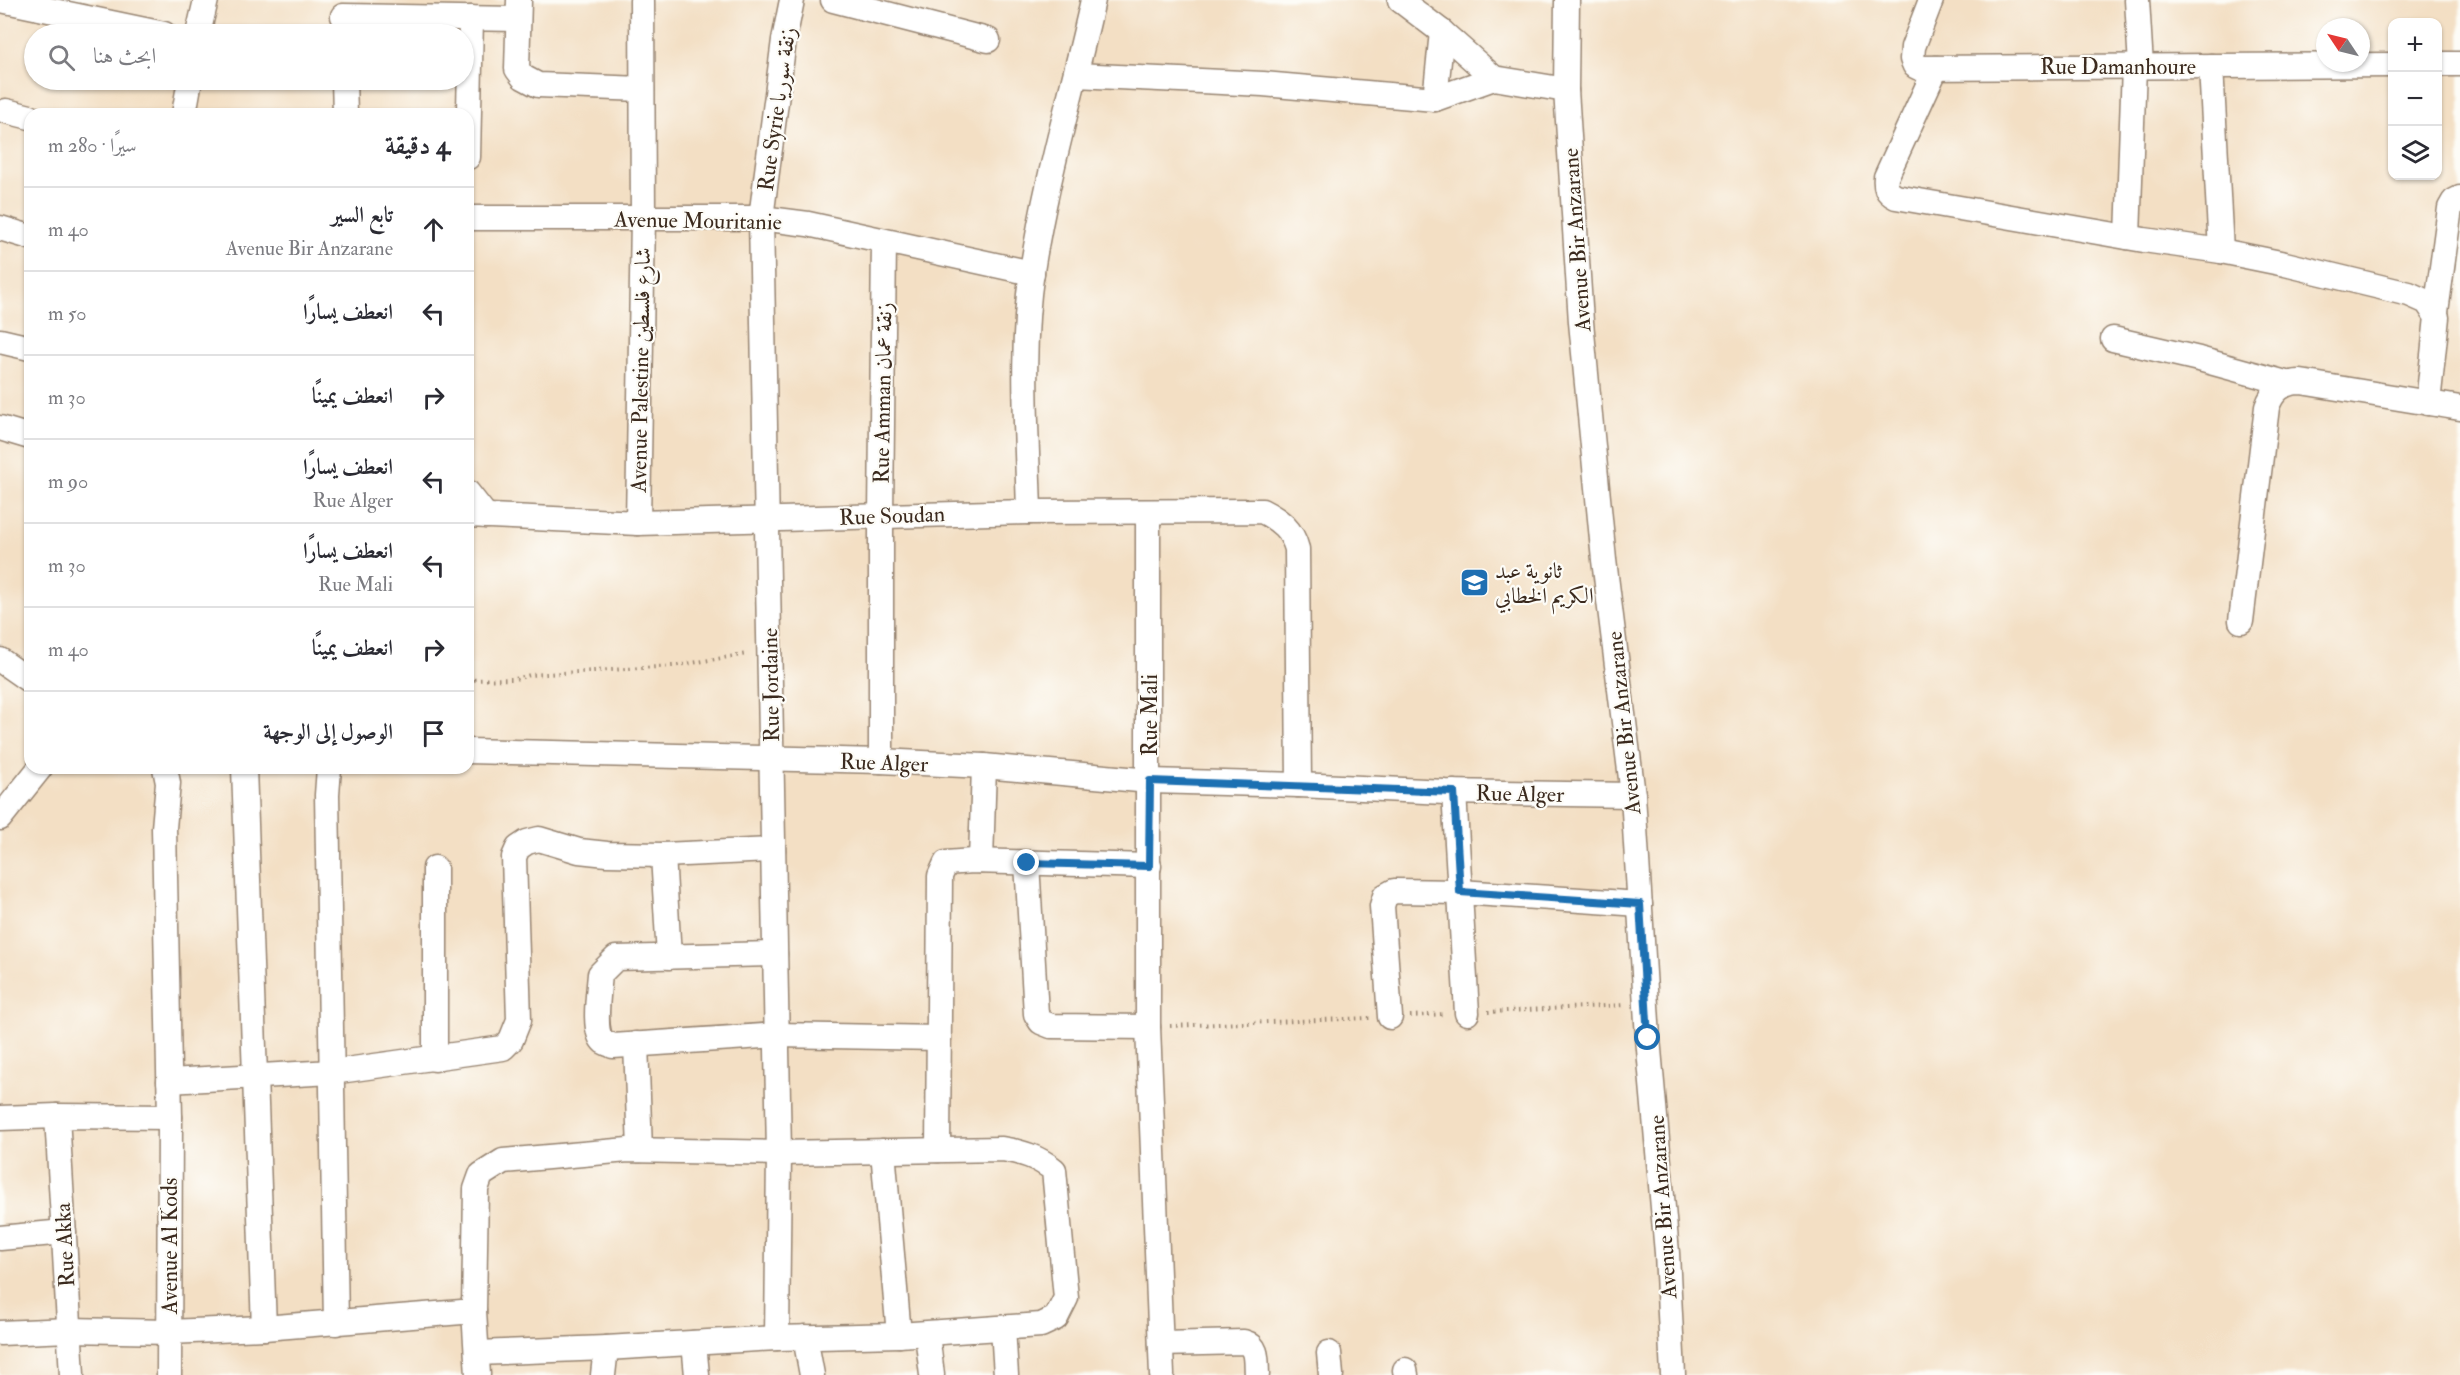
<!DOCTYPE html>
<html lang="ar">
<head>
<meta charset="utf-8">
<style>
	:root { --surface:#fff; --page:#f7f7f7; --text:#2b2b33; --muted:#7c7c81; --line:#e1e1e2 }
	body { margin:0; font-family:"IM FELL Double Pica",Amiri,serif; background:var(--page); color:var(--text); direction:rtl }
	.controls { position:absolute; right:18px; top:18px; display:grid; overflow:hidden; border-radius:12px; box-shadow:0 2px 4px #0004 }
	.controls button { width:54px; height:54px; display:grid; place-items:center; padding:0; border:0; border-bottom:2px solid var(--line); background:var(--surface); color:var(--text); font:30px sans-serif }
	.compass { position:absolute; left:2316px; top:18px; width:54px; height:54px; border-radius:50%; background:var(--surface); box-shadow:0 2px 4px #0004; rotate:305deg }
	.stop { position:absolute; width:18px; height:18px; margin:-14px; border:4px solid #1f6fb2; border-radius:50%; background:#fff }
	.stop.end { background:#1f6fb2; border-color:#fff; box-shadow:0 2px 6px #0008 }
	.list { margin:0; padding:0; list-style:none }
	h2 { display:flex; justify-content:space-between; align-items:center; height:78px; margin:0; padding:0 24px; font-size:26px }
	h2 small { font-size:20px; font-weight:400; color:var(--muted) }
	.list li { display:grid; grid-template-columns:39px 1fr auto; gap:18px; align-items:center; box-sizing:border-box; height:84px; padding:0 24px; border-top:2px solid var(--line) }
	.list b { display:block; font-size:22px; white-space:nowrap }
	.list p { margin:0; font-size:20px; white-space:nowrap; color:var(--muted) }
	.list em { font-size:20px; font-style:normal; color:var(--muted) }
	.icon { flex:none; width:33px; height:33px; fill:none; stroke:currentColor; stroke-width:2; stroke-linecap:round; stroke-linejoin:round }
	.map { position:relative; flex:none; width:2460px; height:1375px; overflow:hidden; direction:ltr }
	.search { position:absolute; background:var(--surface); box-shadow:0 2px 4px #0004; left:24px; top:24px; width:450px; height:66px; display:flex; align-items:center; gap:15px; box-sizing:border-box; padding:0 21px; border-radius:33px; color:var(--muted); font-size:22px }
	.panel { position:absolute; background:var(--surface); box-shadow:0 2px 4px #0004; left:24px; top:108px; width:450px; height:666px; border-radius:18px; direction:rtl }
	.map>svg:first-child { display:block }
</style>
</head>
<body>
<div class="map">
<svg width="2460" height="1375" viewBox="0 0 2460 1375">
	<rect width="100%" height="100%" fill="#fdfcf7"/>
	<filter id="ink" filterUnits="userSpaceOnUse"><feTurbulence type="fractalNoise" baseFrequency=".0167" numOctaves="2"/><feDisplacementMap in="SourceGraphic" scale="12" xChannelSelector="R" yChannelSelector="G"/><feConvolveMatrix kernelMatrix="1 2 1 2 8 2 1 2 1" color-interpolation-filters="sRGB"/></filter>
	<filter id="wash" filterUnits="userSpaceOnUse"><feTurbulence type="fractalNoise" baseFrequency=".008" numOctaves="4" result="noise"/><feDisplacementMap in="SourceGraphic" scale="24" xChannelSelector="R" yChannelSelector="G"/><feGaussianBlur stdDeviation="1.35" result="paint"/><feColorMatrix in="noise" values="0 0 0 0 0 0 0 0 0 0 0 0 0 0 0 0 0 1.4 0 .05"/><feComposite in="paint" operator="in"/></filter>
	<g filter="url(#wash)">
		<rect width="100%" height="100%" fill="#f3dfc4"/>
	</g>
	<g filter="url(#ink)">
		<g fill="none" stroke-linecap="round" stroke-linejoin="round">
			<defs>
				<g id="minor">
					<path d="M1,0L164,34"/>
					<path d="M519,0L517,69L523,77L538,85L642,89"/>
					<path d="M833,0L988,40"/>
					<path d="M1400,0L1442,32L1494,78L1566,90"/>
					<path d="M1567,0L1566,90L1581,322L1604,560L1633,795L1648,1038L1667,1253L1673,1375"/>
					<path d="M1931,0L1913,47L1912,59L1915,66L1919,68L2392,65"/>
					<path d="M2137,0L2141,66"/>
					<path d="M343,16L518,19"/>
					<path d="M198,34L206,0"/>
					<path d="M2438,64H2460"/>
					<path d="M2211,66L2221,251"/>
					<path d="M1936,68L1886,177C1885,187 1886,192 1896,197L2144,240L2221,251L2285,264L2409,294L2427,302L2437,317L2428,403"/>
					<path d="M1076,75L1263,84L1435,99L1494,78"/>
					<path d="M344,80L345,114"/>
					<path d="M1435,99L1442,32"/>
					<path d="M6,111L30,117"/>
					<path d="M184,114L190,80"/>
					<path d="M468,157L471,18"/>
					<path d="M468,218H761L808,224L1032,273"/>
					<path d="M0,228L30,237"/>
					<path d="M2128,237L2134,66"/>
					<path d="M2436,312L2450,208L2454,201L2460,198"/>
					<path d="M2113,339L2199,359L2286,383"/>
					<path d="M0,341L30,348"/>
					<path d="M0,428L30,437"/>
					<path d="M468,493L486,516"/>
					<path d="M1029,512C1027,432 1020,349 1032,271C1046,179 1073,90 1093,0"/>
					<path d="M1148,512V1027L1162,1375"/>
					<path d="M468,515L638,523L1029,512L1262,511C1280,520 1292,530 1297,549L1299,785"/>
					<path d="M638,523L643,217L642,0"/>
					<path d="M2241,621L2267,407C2273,390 2283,382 2301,382L2460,408"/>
					<path d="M0,660L30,681"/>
					<path d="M468,751L881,761L984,766L1150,781L1299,785L1445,792L1633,795"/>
					<path d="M881,761V515L884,241"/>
					<path d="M165,768L168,783L164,828L170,1117L169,1375"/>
					<path d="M244,768L264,1328"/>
					<path d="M329,768L327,795L336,1323"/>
					<path d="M1454,792L1467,1013"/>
					<path d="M0,818L40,768"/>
					<path d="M663,855L669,957"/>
					<path d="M981,861L984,766"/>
					<path d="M1027,863L1036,1014L1041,1022L1051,1026L1148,1027"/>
					<path d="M775,954L616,958L600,974C599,989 592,1033 604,1042C605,1043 612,1045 613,1046L777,1035L939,1038"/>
					<path d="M1390,1017L1382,906L1385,896L1394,891L1460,892L1640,904"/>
					<path d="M636,1044L640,1150"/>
					<path d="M435,1059V868"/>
					<path d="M169,1081L332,1072L503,1048L511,1040L519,1020L514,857L518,848L527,842L539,839L579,851L607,854L663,855L773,850"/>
					<path d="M57,1116L72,1375"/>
					<path d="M0,1118L57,1116L170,1117"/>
					<path d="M938,1150L940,876L946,863L973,861L1149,866"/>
					<path d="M883,1151L899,1335"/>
					<path d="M0,1238L64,1232"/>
					<path d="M474,1311L478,1375"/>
					<path d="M1003,1328L1006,1375"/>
					<path d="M0,1333L69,1330L169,1332L264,1328L474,1311L476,1189L481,1175L503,1161L628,1150L779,1153L1002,1149C1022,1152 1038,1157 1054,1170L1066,1298L1056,1318L1041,1325L899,1335L777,1338L606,1348L477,1353"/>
					<path d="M927,1334L932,1375"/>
					<path d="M805,1337L812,1375"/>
					<path d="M777,1338L779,1153L761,218L784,40L792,0"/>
					<path d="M694,1343L697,1375"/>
					<path d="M1161,1344L1244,1342C1259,1346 1256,1361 1257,1375"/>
					<path d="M1329,1353L1331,1375"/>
					<path d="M1405,1370L1406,1375"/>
					<path d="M603,1375L606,1348"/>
				</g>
			</defs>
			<!-- minor casing -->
			<use href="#minor" stroke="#978471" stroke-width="27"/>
			<!-- path -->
			<g stroke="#978471" stroke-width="4" stroke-dasharray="1.5 4.5" stroke-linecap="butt">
				<path d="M468,680L515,679L530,675L673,666L747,654"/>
				<path d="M1488,1012L1625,1005"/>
				<path d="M1410,1016L1445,1014"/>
				<path d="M1170,1026L1370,1018"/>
			</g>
			<!-- minor -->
			<use href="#minor" stroke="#fff" stroke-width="24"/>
		</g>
	</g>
	<g fill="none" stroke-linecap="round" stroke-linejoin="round" filter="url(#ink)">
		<!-- route -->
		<path stroke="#1f6fb2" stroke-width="8" d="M1027,863L1149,866L1150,781L1454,792L1460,892L1640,904L1648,1038"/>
	</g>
	<!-- icons -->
	<defs>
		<symbol id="school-square" viewBox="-11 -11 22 22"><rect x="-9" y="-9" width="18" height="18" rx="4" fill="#1f6fb2" stroke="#fdfcf7"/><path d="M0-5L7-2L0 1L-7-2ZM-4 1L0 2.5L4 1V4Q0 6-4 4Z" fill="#fff"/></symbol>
	</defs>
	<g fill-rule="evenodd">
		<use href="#school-square" x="1458" y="566" width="33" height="33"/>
	</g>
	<g text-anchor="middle" stroke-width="4.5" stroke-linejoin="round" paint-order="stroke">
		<!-- street labels -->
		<g font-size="22" fill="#3b2a1e" stroke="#fdfcf7">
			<text x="2118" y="74">Rue Damanhoure</text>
			<text transform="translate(776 109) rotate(-82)" y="8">Rue Syrie زنقة سوريا</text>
			<text transform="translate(698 220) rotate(1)" y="8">Avenue Mouritanie</text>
			<text transform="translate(1576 240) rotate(-94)" y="8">Avenue Bir Anzarane</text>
			<text transform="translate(640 370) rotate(-89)" y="8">Avenue Palestine شارع فلسطين</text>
			<text transform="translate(882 393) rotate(-89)" y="8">Rue Amman زنقة عمان</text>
			<text transform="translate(892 515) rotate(-2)" y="8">Rue Soudan</text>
			<text transform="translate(770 685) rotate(-91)" y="8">Rue Jordaine</text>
			<text transform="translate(1149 715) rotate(-90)" y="8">Rue Mali</text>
			<text transform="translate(1623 723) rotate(-96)" y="8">Avenue Bir Anzarane</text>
			<text transform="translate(884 762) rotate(2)" y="8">Rue Alger</text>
			<text transform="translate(1520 793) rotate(1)" y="8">Rue Alger</text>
			<text transform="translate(1662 1207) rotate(-94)" y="8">Avenue Bir Anzarane</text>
			<text transform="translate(64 1245) rotate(-93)" y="8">Rue Akka</text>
			<text transform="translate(169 1246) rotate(-90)" y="8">Avenue Al Kods</text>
		</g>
		<!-- poi labels -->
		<g font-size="22" fill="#3b2a1e" stroke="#fdfcf7" text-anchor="start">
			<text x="1495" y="578">ثانوية عبد<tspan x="1495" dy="25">الكريم الخطابي</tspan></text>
		</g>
	</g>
</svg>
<div class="controls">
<button>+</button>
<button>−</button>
<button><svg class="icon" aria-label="layers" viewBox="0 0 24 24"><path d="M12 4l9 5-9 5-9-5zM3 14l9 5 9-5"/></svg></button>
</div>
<svg class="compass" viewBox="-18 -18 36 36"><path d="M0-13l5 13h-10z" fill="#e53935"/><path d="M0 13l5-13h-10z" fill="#7c7c81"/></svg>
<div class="stop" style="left:1648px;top:1038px"></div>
<div class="stop end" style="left:1027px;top:863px"></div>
<div class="search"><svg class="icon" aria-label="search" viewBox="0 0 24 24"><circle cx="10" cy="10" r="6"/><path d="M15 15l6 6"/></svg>ابحث هنا</div>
<section class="panel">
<h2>4 دقيقة<small>سيرًا · 280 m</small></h2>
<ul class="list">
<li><svg class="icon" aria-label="ahead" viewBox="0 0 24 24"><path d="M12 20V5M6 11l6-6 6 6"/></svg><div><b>تابع السير</b><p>Avenue Bir Anzarane</p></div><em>40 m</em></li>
<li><svg class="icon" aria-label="left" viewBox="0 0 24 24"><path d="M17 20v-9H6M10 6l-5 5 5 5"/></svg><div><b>انعطف يسارًا</b></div><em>50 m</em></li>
<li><svg class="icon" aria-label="right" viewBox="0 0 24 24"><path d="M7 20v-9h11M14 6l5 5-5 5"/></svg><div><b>انعطف يمينًا</b></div><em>30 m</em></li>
<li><svg class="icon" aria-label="left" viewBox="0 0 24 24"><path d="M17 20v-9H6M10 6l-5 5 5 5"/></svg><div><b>انعطف يسارًا</b><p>Rue Alger</p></div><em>90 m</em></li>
<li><svg class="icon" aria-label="left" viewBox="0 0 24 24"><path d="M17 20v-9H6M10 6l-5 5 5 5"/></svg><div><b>انعطف يسارًا</b><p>Rue Mali</p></div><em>30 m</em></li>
<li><svg class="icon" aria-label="right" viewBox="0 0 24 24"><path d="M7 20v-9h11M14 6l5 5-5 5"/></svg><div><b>انعطف يمينًا</b></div><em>40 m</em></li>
<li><svg class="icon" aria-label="arrive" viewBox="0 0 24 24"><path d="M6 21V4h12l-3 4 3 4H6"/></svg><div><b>الوصول إلى الوجهة</b></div></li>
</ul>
</section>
</div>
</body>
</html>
